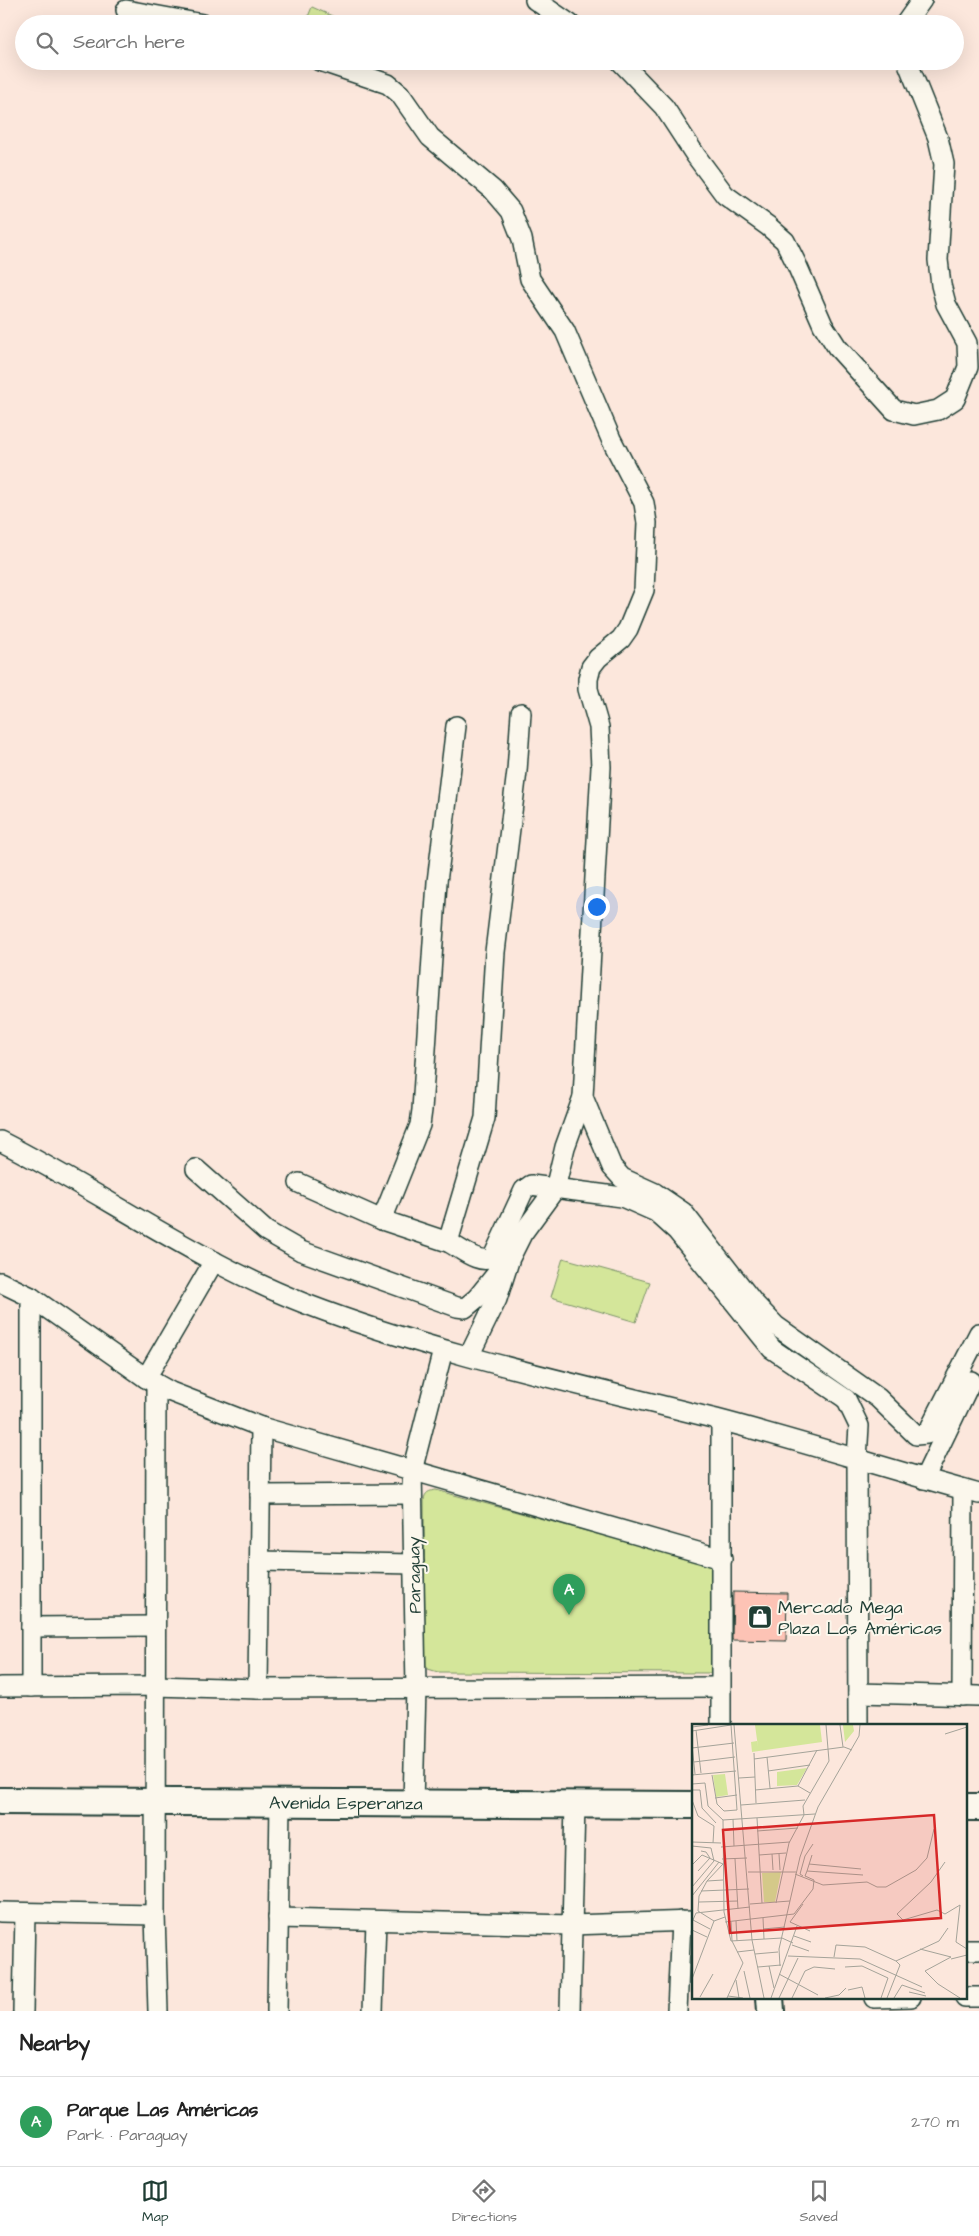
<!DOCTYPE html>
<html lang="en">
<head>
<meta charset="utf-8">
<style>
	:root { --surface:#fff; --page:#f2f2f2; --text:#222; --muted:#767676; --line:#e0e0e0; --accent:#1f3d34 }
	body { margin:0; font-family:"Architects Daughter",sans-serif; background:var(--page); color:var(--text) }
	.you { position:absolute; left:596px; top:906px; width:18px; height:18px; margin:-12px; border:4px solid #fff; border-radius:50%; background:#1a73e8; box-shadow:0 0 0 8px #1a73e833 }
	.badge { display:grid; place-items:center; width:32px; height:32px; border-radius:50%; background:var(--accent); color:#fff; font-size:16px; font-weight:700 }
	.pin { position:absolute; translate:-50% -41px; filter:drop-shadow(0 1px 2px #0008) }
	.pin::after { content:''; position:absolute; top:26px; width:18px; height:15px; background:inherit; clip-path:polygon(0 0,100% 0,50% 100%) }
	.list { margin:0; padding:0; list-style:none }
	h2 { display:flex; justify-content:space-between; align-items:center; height:65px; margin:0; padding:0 20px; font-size:21px }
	h2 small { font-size:16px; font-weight:400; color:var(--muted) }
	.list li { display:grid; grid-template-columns:32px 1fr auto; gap:15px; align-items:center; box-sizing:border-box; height:90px; padding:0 20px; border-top:1px solid var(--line) }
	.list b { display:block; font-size:19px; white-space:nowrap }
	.list p { margin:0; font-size:16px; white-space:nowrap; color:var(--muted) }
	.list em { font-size:16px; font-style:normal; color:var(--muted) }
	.icon { flex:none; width:28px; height:28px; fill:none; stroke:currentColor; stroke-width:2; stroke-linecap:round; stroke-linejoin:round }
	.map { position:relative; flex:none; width:979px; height:2011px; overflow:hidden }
	.search { position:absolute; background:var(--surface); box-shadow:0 5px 20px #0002; left:15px; right:15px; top:15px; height:55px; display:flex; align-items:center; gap:12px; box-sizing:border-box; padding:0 18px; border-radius:28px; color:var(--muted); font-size:19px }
	.sheet { height:155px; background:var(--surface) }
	nav { display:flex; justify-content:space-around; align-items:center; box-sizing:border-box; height:70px; border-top:1px solid var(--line); background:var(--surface); font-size:14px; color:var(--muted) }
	nav a { display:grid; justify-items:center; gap:2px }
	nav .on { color:var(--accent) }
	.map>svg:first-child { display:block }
</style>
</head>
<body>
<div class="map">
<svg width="979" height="2011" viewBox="0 0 979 2011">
	<rect width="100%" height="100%" fill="#fce7dc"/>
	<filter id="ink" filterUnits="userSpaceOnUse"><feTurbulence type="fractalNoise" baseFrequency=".02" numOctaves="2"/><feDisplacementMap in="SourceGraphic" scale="10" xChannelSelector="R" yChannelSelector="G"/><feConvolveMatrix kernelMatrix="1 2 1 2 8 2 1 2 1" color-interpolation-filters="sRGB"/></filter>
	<g filter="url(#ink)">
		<!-- green -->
		<g fill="#d4e69a" stroke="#7a9267">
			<path d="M312,7L350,24H305Z"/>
			<path d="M563,1258L650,1282L636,1322L551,1297Z"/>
			<path d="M436,1490L715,1566L714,1673L438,1672L428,1669L425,1664L424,1500C425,1492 429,1491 436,1490Z"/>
		</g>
		<!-- building -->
		<path fill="#fdc3b5" stroke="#1f3d34" d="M733,1592L787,1593L786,1641L732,1640Z"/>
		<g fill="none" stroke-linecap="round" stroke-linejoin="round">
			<defs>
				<g id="street">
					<path d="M535,0L570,24"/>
					<path d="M126,10L203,24"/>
					<path d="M905,24L922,0"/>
					<path d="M320,61L388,84L400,94L430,137L493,190L511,211L522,239L530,279L565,331L611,439L644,503L647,523L644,590L628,629L621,639L598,658L591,667L588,679V689L599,727L601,767L583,1097L565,1147L555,1189L522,1234L510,1258L497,1299L469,1356"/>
					<path d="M620,61L664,107L696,156L725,195L768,226L785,241L796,263L823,325L837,347L894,410L914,415L938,410L955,399L968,367L967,343L946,304L941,285L938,260L944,164L938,138L907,61"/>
					<path d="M521,713L517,771L495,952L485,1118L448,1242C460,1248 480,1266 493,1257L524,1190L531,1185L622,1197L656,1212L677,1231L772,1349L846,1399L859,1426L857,1459L858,1725"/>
					<path d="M583,1097L612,1167L622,1178L655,1193L683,1212L753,1302L776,1326L878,1398L916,1435L927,1434L979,1333"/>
					<path d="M0,1141C103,1193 198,1262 306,1304C439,1355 579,1384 716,1419C804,1442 891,1470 979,1494"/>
					<path d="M196,1169L266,1231L301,1251L457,1307L465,1308L477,1298L506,1262"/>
					<path d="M299,1183L382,1220L448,1242"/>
					<path d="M382,1220L420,1125L422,1110L437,882L456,726"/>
					<path d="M0,1282L31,1297L146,1378L171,1392L261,1427L722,1559"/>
					<path d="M31,1297V1687"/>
					<path d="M146,1378L214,1261"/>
					<path d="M156,1384L155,1915L158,2011"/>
					<path d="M721,1421V1725"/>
					<path d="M924,1479L971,1381"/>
					<path d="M260,1495L412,1494"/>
					<path d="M260,1561L414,1564"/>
					<path d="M31,1627L155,1626"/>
					<path d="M0,1687L155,1686L258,1689L720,1687"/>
					<path d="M258,1689L261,1427"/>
					<path d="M858,1693L979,1696"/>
					<path d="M962,1696L963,1490"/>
					<path d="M413,1803L416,1688L412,1471L443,1350"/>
					<path d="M0,1912L155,1915"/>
					<path d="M278,1918L571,1925L693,1921"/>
					<path d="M965,1950H979"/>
					<path d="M965,1997H979"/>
					<path d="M874,1998L911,1997"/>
					<path d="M23,2011L25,1913"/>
					<path d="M277,2011L280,1802"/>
					<path d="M373,2011L376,1921"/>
					<path d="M570,2011L575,1804"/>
					<path d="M677,2011L681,1921"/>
				</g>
				<g id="secondary">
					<path id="s1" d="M0,1801L693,1805"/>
					<path d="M965,1807H979"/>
					<path d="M770,1997L771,2011"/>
				</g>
			</defs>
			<!-- street casing -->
			<use href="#street" stroke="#1f3d34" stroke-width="22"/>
			<!-- secondary casing -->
			<use href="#secondary" stroke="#1f3d34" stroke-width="30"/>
			<!-- street -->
			<use href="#street" stroke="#fbf7ec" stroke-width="19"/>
			<!-- secondary -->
			<use href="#secondary" stroke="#fbf7ec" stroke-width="26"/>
		</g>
	</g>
	<!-- icons -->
	<defs>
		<symbol id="shop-square" viewBox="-11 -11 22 22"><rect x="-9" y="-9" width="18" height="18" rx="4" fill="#1f3d34" stroke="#fbf7ec"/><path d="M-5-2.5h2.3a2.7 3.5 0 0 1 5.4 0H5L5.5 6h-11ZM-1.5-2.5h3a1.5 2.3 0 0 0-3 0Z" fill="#fff"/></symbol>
	</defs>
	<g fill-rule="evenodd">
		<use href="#shop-square" x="746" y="1603" width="28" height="28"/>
	</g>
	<g text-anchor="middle" stroke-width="4" stroke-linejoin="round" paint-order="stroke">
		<!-- street labels -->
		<g font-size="18" fill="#1f3d34" stroke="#fbf7ec">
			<text transform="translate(414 1575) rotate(-91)" y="6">Paraguay</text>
			<text dy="6" stroke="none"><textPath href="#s1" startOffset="346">Avenida Esperanza</textPath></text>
		</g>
		<!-- poi labels -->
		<g font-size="18" fill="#1f3d34" stroke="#fbf7ec" text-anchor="start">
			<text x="778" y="1613">Mercado Mega<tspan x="778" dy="21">Plaza Las Américas</tspan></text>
		</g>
	</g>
	<!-- overview -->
	<g transform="translate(692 1724)">
		<rect width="275" height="275" fill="#fce7dc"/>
		<path d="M63,1H128L130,18L60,28L59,18L65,17L66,23ZM151,1H161L162,7L153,18ZM115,44L105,61L85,62V48ZM33,50L36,71L24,73L21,51ZM89,148L83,178H72L70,149Z" fill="#d4e69a"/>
		<path fill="none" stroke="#a4a399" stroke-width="1" d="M42,1L60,216L72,274M148,1L151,23M0,3L16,1M4,6L9,49M0,7L39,1M253,10L275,3M0,21L3,50M0,24L42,19M62,29L64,79M75,33L78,64M62,35L152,23L160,26M2,38L43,33M76,47L118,41M0,51L44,47M20,51L25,80L32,87L45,86L39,1M47,54L63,53M0,60L13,59L16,82L31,96L123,90M106,62L125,26M0,66H8L10,84L24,99M63,66L106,62L118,69M23,74L45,71M0,76L6,92L22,102L21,119M49,81L113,76M65,94L70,179M41,95L42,122M31,96L32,188L39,217L90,214L101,219M65,107L106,104M0,118L29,119M0,122L19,124L22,137L0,163M29,123L98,118M80,130L81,146M87,130L88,146M67,131L94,129M30,135L55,134M43,135L46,185M253,138L239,158L205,190L211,196L245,186L253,190L268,181L264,218L275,225M117,140L169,145M0,141L10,131L31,140L15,157L7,172L6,187L22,197M6,147L18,134L14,128L9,127M115,147L120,131M56,148H104M103,150L131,161L175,158L185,163H194L224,146L235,134L242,105M111,152L108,150L113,132L121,120M15,157L31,156M9,167L57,165M0,172L27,138M7,178L46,177M84,179L97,119L112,91L111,82L137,37L134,1M58,180L98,177M111,180L98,198L118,207M71,194L72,215M44,197L45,217M33,198L102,190L121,165L122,156L113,152L115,147L171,151M18,205L1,196L4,189L58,183M71,205L93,203M0,206L15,213M102,212L119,218M100,221L117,227M228,225L259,233L233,247L246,260L268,274M45,228L62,226M63,230L86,228M96,232L168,235L230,263M142,233L144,221L173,223L204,237M259,235L275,231M204,237L247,217L256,204M77,242L82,264M88,242L87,225L108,133L126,83L167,12L168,1M66,243L89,241M153,243L170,242L196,254L189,274M52,247L58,274M87,250L126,271M0,255L22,197L33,193M44,256L47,274M156,266L170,263L173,274M217,268L234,272M36,272L51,274M8,273L21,250M35,274L51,239L40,217L39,198M79,274L105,202M87,274L106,234M100,274L113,247L122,243L143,245M133,274L147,271L154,264M195,274L208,241L204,237M202,274L210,261L233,269"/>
		<path fill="#d62828" fill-opacity="0.15" stroke="#d62828" stroke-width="2.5" d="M242,91L249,194L38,209L31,106Z"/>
		<rect width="275" height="275" fill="none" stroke="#1f3d34" stroke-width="2.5"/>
	</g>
</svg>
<div class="you"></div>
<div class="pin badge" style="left:569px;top:1615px;background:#2e9e5b">A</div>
<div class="search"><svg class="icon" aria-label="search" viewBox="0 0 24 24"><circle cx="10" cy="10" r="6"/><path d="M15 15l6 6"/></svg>Search here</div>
</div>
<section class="sheet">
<h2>Nearby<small></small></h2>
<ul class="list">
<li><span class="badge" style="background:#2e9e5b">A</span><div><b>Parque Las Américas</b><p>Park · Paraguay</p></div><em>270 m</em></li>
</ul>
</section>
<nav>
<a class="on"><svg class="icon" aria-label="map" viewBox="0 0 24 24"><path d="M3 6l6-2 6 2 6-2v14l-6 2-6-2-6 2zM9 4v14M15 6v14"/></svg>Map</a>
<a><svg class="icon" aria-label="directions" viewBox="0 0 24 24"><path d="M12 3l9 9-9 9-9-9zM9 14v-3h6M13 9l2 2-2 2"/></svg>Directions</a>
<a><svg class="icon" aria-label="saved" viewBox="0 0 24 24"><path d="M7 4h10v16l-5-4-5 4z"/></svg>Saved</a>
</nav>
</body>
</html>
